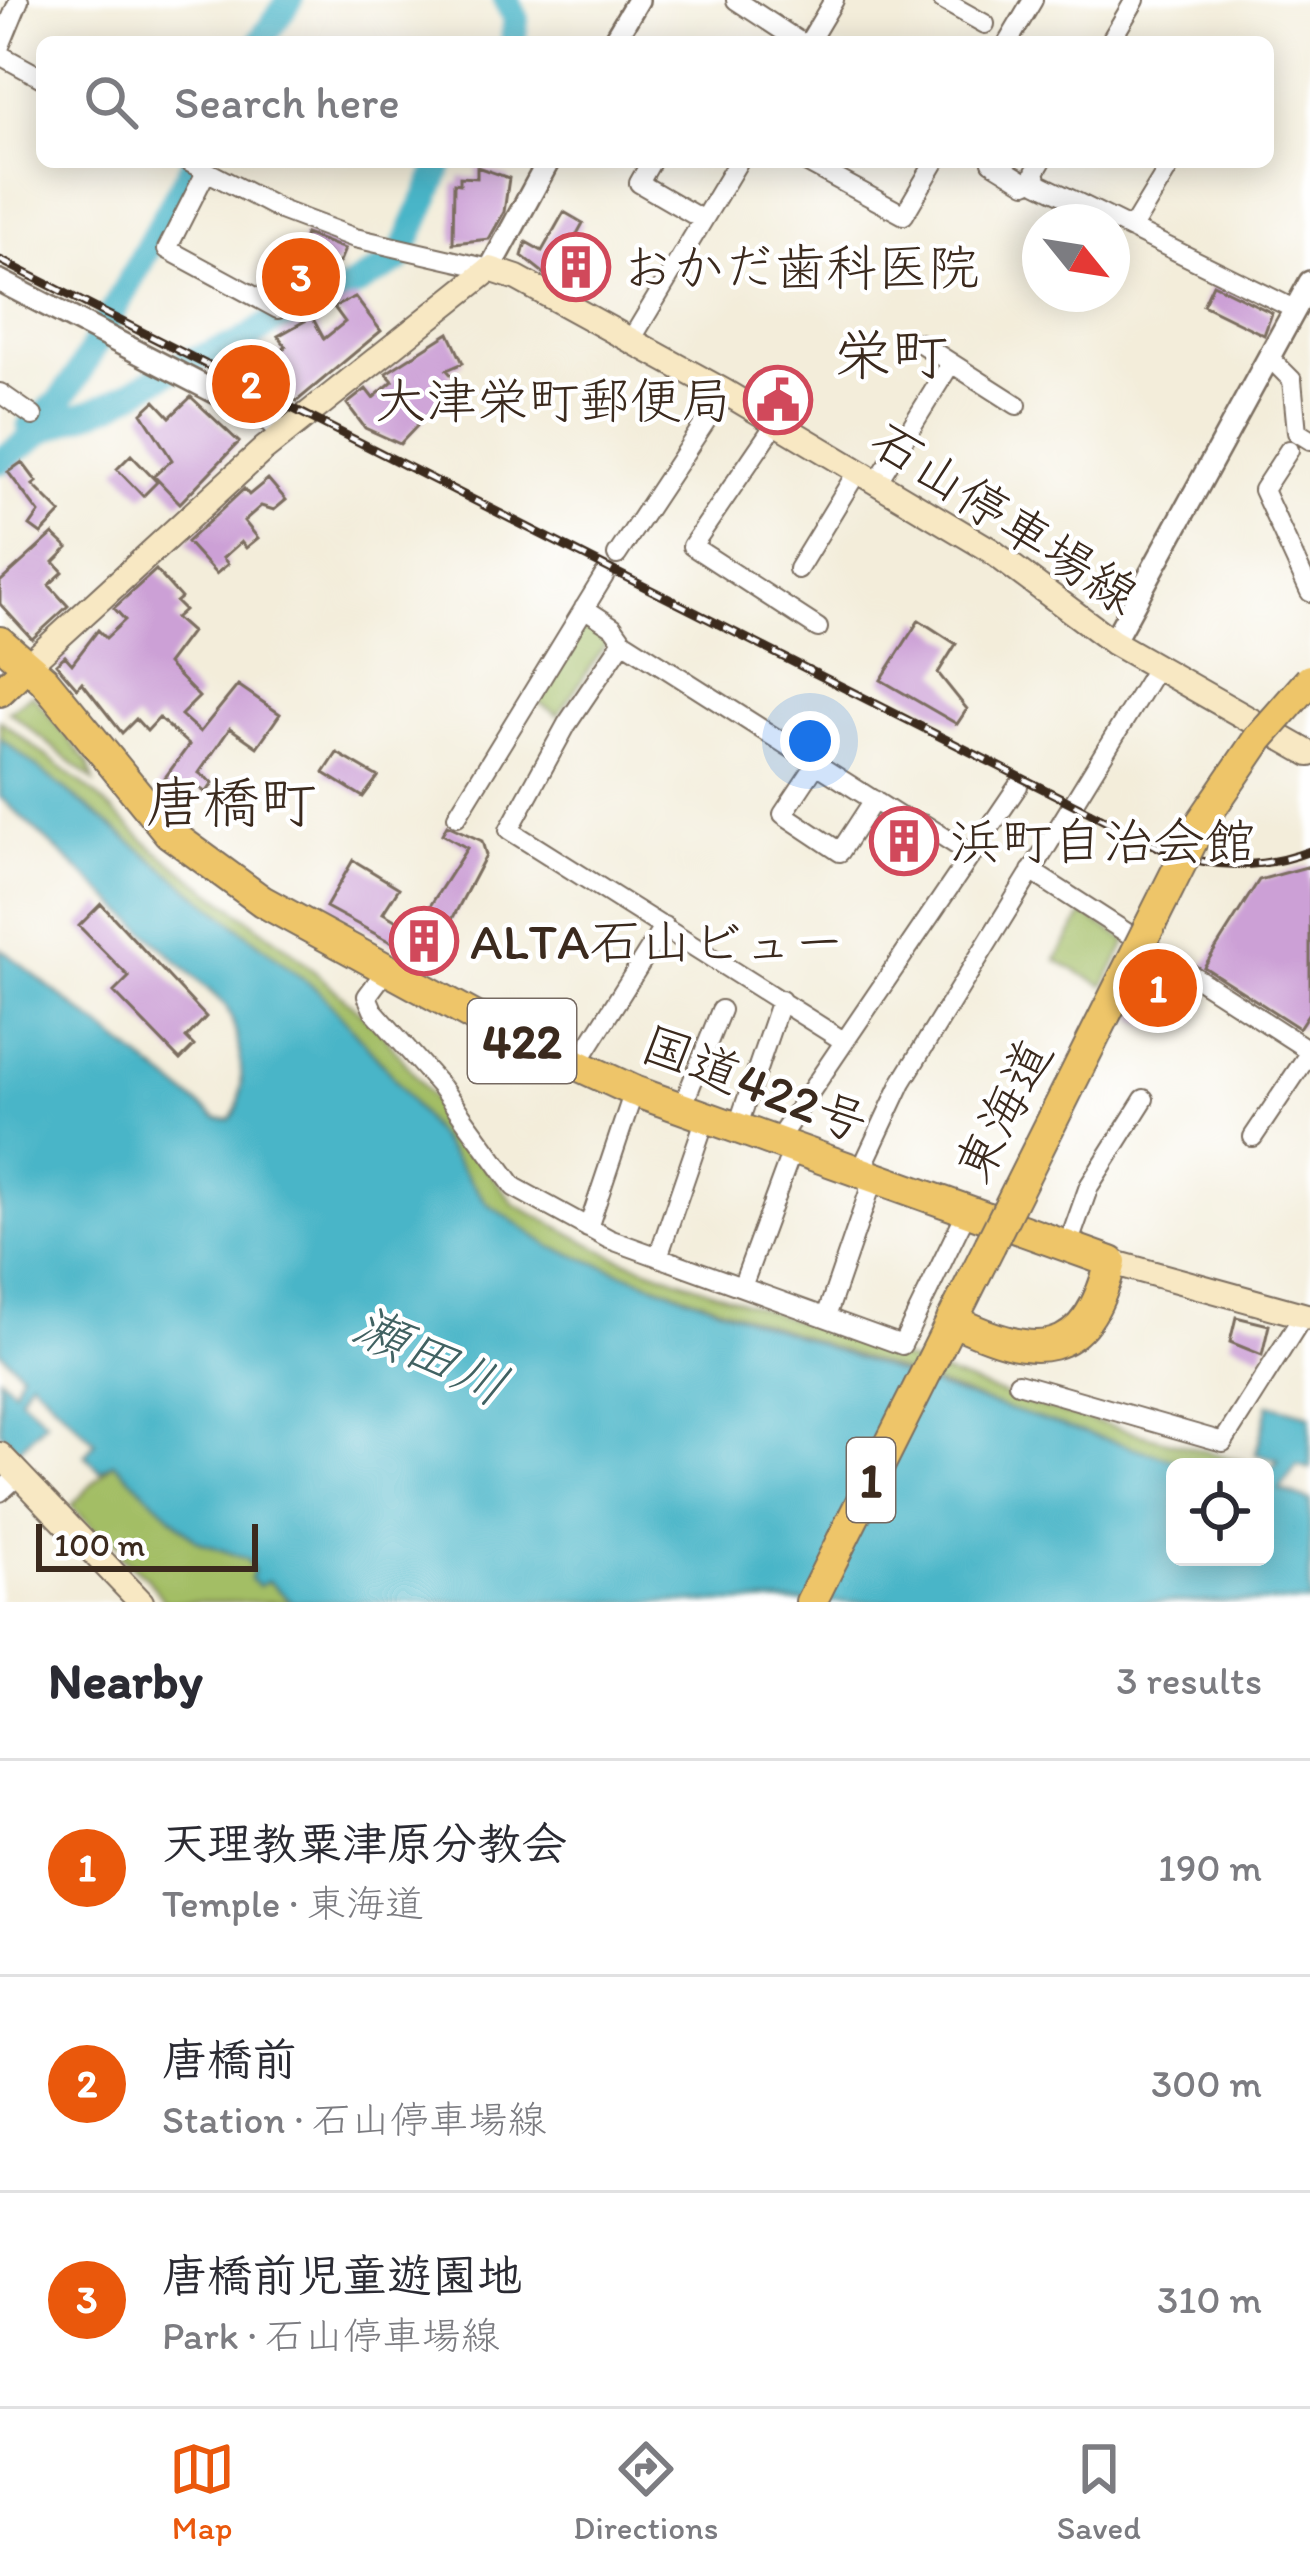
<!DOCTYPE html>
<meta charset="utf-8">
<style>
:root{--surface:#fff;--page:#f7f7f7;--text:#2b2b33;--muted:#7c7c81;--line:#e1e1e2;--accent:#ea580c}
body{margin:0;font-family:Itim,"Klee One",sans-serif;background:var(--page);color:var(--text)}
.controls{position:absolute;right:36px;bottom:36px;display:grid;overflow:hidden;border-radius:18px;box-shadow:0 6px 30px #0003}
.controls button{width:108px;height:108px;display:grid;place-items:center;padding:0;border:0;border-bottom:3px solid var(--line);background:var(--surface);color:var(--text);font:60px sans-serif}
.compass{position:absolute;left:1022px;top:204px;width:108px;height:108px;border-radius:50%;background:var(--surface);box-shadow:0 6px 30px #0003;rotate:120deg}
.scale{position:absolute;left:36px;bottom:30px;width:222px;box-sizing:border-box;padding-left:12px;border:6px solid #3b2a1e;border-top:0;font-size:33px;line-height:42px;white-space:nowrap;color:#3b2a1e;-webkit-text-stroke:9px #fff;paint-order:stroke}
.you{position:absolute;left:810px;top:741px;width:42px;height:42px;margin:-30px;border:9px solid #fff;border-radius:50%;background:#1a73e8;box-shadow:0 0 0 18px #1a73e833}
.badge{display:grid;place-items:center;width:78px;height:78px;border-radius:50%;background:var(--accent);color:#fff;font-size:39px;font-weight:700}
.pin{position:absolute;translate:-50% -50%;border:6px solid #fff;box-shadow:0 3px 12px #0006}
.list{margin:0;padding:0;list-style:none}
h2{display:flex;justify-content:space-between;align-items:center;height:156px;margin:0;padding:0 48px;font-size:51px}
h2 small{font-size:39px;font-weight:400;color:var(--muted)}
.list li{display:grid;grid-template-columns:78px 1fr auto;gap:36px;align-items:center;box-sizing:border-box;height:216px;padding:0 48px;border-top:3px solid var(--line)}
.list b{display:block;font-size:45px;white-space:nowrap}
.list p{margin:0;font-size:39px;white-space:nowrap;color:var(--muted)}
.list em{font-size:39px;font-style:normal;color:var(--muted)}
.icon{flex:none;width:66px;height:66px;fill:none;stroke:currentColor;stroke-width:2;stroke-linecap:round;stroke-linejoin:round}
.map{position:relative;flex:none;width:1310px;height:1602px;overflow:hidden}
.search{position:absolute;background:var(--surface);box-shadow:0 6px 30px #0003;left:36px;right:36px;top:36px;height:132px;display:flex;align-items:center;gap:30px;box-sizing:border-box;padding:0 42px;border-radius:18px;color:var(--muted);font-size:45px}
.sheet{height:804px;background:var(--surface)}
nav{display:flex;justify-content:space-around;align-items:center;box-sizing:border-box;height:168px;border-top:3px solid var(--line);background:var(--surface);font-size:33px;color:var(--muted)}
nav a{display:grid;justify-items:center;gap:6px}
nav .on{color:var(--accent)}
.map>svg:first-child{display:block}
</style>
<div class="map">
<svg width="1310" height="1602" viewBox="0 0 1310 1602">
<rect width="100%" height="100%" fill="#fff"/>
<filter id="ink" filterUnits="userSpaceOnUse"><feTurbulence type="fractalNoise" baseFrequency=".00833" numOctaves="2"/><feDisplacementMap in="SourceGraphic" scale="24" xChannelSelector="R" yChannelSelector="G"/><feConvolveMatrix kernelMatrix="1 2 1 2 8 2 1 2 1" color-interpolation-filters="sRGB"/></filter>
<filter id="wash" filterUnits="userSpaceOnUse"><feTurbulence type="fractalNoise" baseFrequency=".004" numOctaves="4" result="noise"/><feDisplacementMap in="SourceGraphic" scale="48" xChannelSelector="R" yChannelSelector="G"/><feGaussianBlur stdDeviation="2.7" result="paint"/><feColorMatrix in="noise" values="0 0 0 0 0 0 0 0 0 0 0 0 0 0 0 0 0 1.4 0 .05"/><feComposite in="paint" operator="in"/></filter>
<g filter="url(#wash)">
<rect width="100%" height="100%" fill="#f3edda"/>
<path fill="#a3be65" stroke="#6f7442" stroke-width="3" d="M593 621 605 628 608 641 558 715 532 698 580 625Z
M32 694 88 763 94 781 9 711Z
M0 720 91 791 155 850 289 949 380 1030 514 1204 616 1257 1033 1405 1264 1467H1197L1076 1434 551 1247 487 1203 387 1069 321 993 0 738Z
M1083 914 1127 941 1104 986 1056 960Z
M114 1462 197 1541 247 1559 258 1586 268 1581 292 1602H164L147 1577 121 1557 120 1543 105 1540 71 1506Z"/>
<path fill="#4ab5c8" stroke="#427073" stroke-width="3" d="M0 738 321 993 387 1069 487 1203 551 1247 948 1391 1197 1467H1175V1557H1265V1476L1279 1460 1256 1454 1269 1404 1310 1415V1469L1297 1465 1280 1490 1310 1501V1602H292L268 1581 258 1586 250 1579 253 1571 247 1559 197 1541 114 1462 100 1471 85 1455 95 1442 30 1379 20 1397 46 1421 18 1450 0 1431V1377L14 1390 21 1372 0 1351V948L216 1118 230 1120C251 1099 239 1030 226 1006L0 797Z"/>
<g fill="none" stroke-linecap="round" stroke-linejoin="round">
<path stroke="#4ab5c8" stroke-width="27" d="M506 0 516 18 513 42
M260 42 290 0
M30 426 58 403 78 375 195 162
M0 461 44 430 111 404 186 362 239 344 274 321 334 297 399 260 442 162"/>
</g>
<g id="blocks">
<path fill="#cca0d6" d="M477 167 509 178 504 212 489 239 453 243 454 183 460 184V177L477 178Z
M564 212 583 223 571 245 592 257 576 285 549 270 546 275 522 256 526 242 542 251Z
M305 234 345 249 340 261 336 266 299 251Z
M1213 284 1272 313 1264 335 1203 305Z
M355 297 381 331 297 401 285 395 267 370 286 346 278 336 312 317 324 339 345 322 334 307Z
M449 333 463 363 447 370 465 391 444 411 438 404 400 444 365 428 347 404 366 389 373 398 393 381 386 373Z
M191 397 239 442 180 503 154 476 172 460 142 413 155 401 170 417Z
M131 455 157 482 143 496 117 469Z
M22 462 37 482 33 485 61 513 41 534 30 526 39 513 8 472Z
M268 479 286 500 274 510 261 506 244 521 258 538 246 548 241 542 223 558 228 564 216 574 187 542 244 489 249 495Z
M53 534 68 548 54 562 63 572 49 585 68 606 32 639 0 604V582Z
M156 570 181 598 176 602 184 610 175 618 191 632 167 664 199 697 181 715 200 732 238 685 280 714 257 747 230 728 199 773 213 783 206 793 193 783 178 804 158 787 189 745 159 718 147 731 136 719 122 733 82 682 77 688 56 664 65 656 72 664 98 630 106 638 125 620 114 608Z
M919 620 956 644 938 673 967 709 957 724 881 680Z
M337 753 378 777 363 797 324 773Z
M447 825 482 841 486 855 429 963 326 907 353 860 399 888 383 913 414 931 467 848 442 834Z
M1310 866V1011L1299 1028 1204 967 1259 880Z
M101 904 206 1017 186 1038 194 1046 180 1060 114 992 129 977 79 926Z
M1150 969 1176 984 1151 1027 1134 1018 1140 1008 1132 1004Z
M1236 1317 1269 1325 1262 1355 1230 1342Z"/>
</g>
</g>
<g filter="url(#ink)">
<use href="#blocks" fill-opacity="0" stroke="#7b6e60" stroke-width="3"/>
<g fill="none" stroke-linecap="round" stroke-linejoin="round">
<g stroke="#7b6e60" stroke-width="22">
<path id="minor" d="M736 0 800 42
M942 0 985 24
M809 42 834 0
M1008 42 1033 0
M1110 42 1135 0
M0 46 19 0
M0 55 42 78
M189 162 283 211 355 238 490 269
M651 162 639 183 703 220
M806 162 904 215 935 162
M992 162 1026 183 1035 179
M1041 162 1035 172 1038 183 1296 310
M206 172 167 249 278 309
M1132 228 1172 162
M631 340 738 162
M920 343 1017 405
M1270 358 1292 380 1297 432 1310 440
M0 393 33 416
M776 423 692 546 818 628
M1289 450 1263 490 1310 592
M876 484 951 363
M617 555 725 392
M798 569 857 472
M584 608 613 627 623 641
M817 763 783 814 840 852 874 800
M457 816 604 576
M1031 871 1310 1051
M387 969 367 996 373 1010 441 1087 514 1187 609 1239 902 1345 967 1211
M842 1040 509 830 567 724 623 641 900 817 925 825 972 855
M576 1066 664 926
M681 1110 721 1010
M736 1131 781 1000
M1253 1137 1310 1052
M775 1144 1018 786
M588 1228 634 1091
M1067 1248 1089 1186 1144 1099
M658 1257 705 1120
M742 1287 792 1151
M826 1317 869 1192 867 1157 902 1082 1157 667
M1018 1383 1223 1442 1303 1316
M0 1492 19 1475"/>
</g>
<g stroke="#7b6e60" stroke-width="26">
<path id="tertiary" d="M613 42 638 0
M490 269 548 162
M0 281 269 420 283 432
M1113 642 1310 282"/>
</g>
<g stroke="#7b6e60" stroke-width="28">
<path id="secondary" d="M28 665 263 450 490 269 517 278 725 392 990 550 1113 642 1310 754
M1111 1262 1310 1317
M0 1455 141 1602"/>
</g>
<g stroke="#7b6e60" stroke-width="32">
<path id="primary" d="M0 692 28 665"/>
</g>
<g stroke="#7b6e60" stroke-width="34">
<path id="trunk" d="M0 642 44 680 169 833 262 901 484 1022 634 1091 1111 1262C1085 1363 1035 1360 952 1320
M811 1602 990 1245"/>
</g>
<use href="#minor" stroke="#fff" stroke-width="18"/>
<use href="#tertiary" stroke="#fff" stroke-width="21"/>
<use href="#secondary" stroke="#f8e8c3" stroke-width="24"/>
<use href="#primary" stroke="#eec569" stroke-width="27"/>
<use href="#trunk" stroke="#eec569" stroke-width="30"/>
<g stroke="#3b2a1e" stroke-width="9">
<path id="rail" d="M0 260 1168 852C1216 869 1263 869 1310 851"/>
</g>
<use href="#rail" stroke="#fff" stroke-width="4.5" stroke-dasharray="14" stroke-linecap="butt"/>
<g stroke="#7b6e60" stroke-width="34" stroke-linecap="butt">
<path id="trunk-bridge" d="M990 1245 1201 823 1259 738 1310 680"/>
</g>
<use href="#trunk-bridge" stroke="#eec569" stroke-width="30"/>
</g>
</g>
<defs>
<g id="building-ring" transform="scale(3.45)"><circle r="9.5" fill="#fff" stroke="#d1495b" stroke-width="1.5"/><path d="M-4-6H4V6H1V3H-1V6H-4ZM-2.5-4.3h1.7v1.8h-1.7ZM.8-4.3h1.7v1.8H.8ZM-2.5-1h1.7V.8h-1.7ZM.8-1h1.7V.8H.8Z" fill="#d1495b"/></g>
<g id="civic-ring" transform="scale(3.45)"><circle r="9.5" fill="#fff" stroke="#d1495b" stroke-width="1.5"/><path d="M-.6-6.5H3V-4.5H.6V-3L4-1V1h2V6H-6V1h2V-1L-.6-3ZM-1.2 2.5V6h2.4V2.5Z" fill="#d1495b"/></g>
</defs>
<g fill-rule="evenodd">
<use href="#building-ring" x="576" y="267"/>
<use href="#civic-ring" x="778" y="400"/>
<use href="#building-ring" x="904" y="841"/>
<use href="#building-ring" x="424" y="941"/>
</g>
<g text-anchor="middle" stroke-width="9" stroke-linejoin="round" paint-order="stroke">
<g fill="#fff" stroke="#766a62" stroke-width="3">
<rect x="468" y="999" width="108" height="84" rx="9"/>
<rect x="847" y="1438" width="48" height="84" rx="9"/>
</g>
<g font-size="48" font-weight="bold" fill="#3b2a1e">
<text x="522" y="1058">422</text>
<text x="871" y="1497">1</text>
</g>
<g font-size="51" fill="#3b2a1e" stroke="#fff" text-anchor="start">
<text x="622" y="285">おかだ歯科医院</text>
<text x="732" y="418" text-anchor="end">大津栄町郵便局</text>
<text x="950" y="859">浜町自治会館</text>
<text x="470" y="959">ALTA石山ビュー</text>
</g>
<g font-size="51" fill="#3b2a1e" stroke="#fff">
<text transform="translate(1005 517) rotate(33)" y="18">石山停車場線</text>
<text transform="translate(755 1083) rotate(21)" y="18">国道422号</text>
<text transform="translate(1003 1110) rotate(-63)" y="18">東海道</text>
</g>
<g font-size="54" font-style="italic" fill="#416262" stroke="#fff">
<text transform="translate(431 1355) rotate(25)" y="19">瀬田川</text>
</g>
<g font-size="57" fill="#3b2a1e" stroke="#fff">
<text x="891" y="374">栄町</text>
<text x="231" y="822">唐橋町</text>
</g>
</g>
</svg>
<div class="controls">
<button><svg class="icon" aria-label="locate" viewBox="0 0 24 24"><circle cx="12" cy="12" r="6"/><path d="M12 2v4M12 18v4M2 12h4M18 12h4"/></svg></button>
</div>
<svg class="compass" viewBox="-18 -18 36 36"><path d="M0-13l5 13h-10z" fill="#e53935"/><path d="M0 13l5-13h-10z" fill="#7c7c81"/></svg>
<div class="scale">100 m</div>
<div class="you"></div>
<div class="pin badge" style="left:1158px;top:988px">1</div>
<div class="pin badge" style="left:251px;top:384px">2</div>
<div class="pin badge" style="left:301px;top:277px">3</div>
<div class="search"><svg class="icon" aria-label="search" viewBox="0 0 24 24"><circle cx="10" cy="10" r="6"/><path d="M15 15l6 6"/></svg>Search here</div>
</div>
<section class="sheet">
<h2>Nearby<small>3 results</small></h2>
<ul class="list">
<li><span class="badge">1</span><div><b>天理教粟津原分教会</b><p>Temple · 東海道</p></div><em>190 m</em></li>
<li><span class="badge">2</span><div><b>唐橋前</b><p>Station · 石山停車場線</p></div><em>300 m</em></li>
<li><span class="badge">3</span><div><b>唐橋前児童遊園地</b><p>Park · 石山停車場線</p></div><em>310 m</em></li>
</ul>
</section>
<nav>
<a class="on"><svg class="icon" aria-label="map" viewBox="0 0 24 24"><path d="M3 6l6-2 6 2 6-2v14l-6 2-6-2-6 2zM9 4v14M15 6v14"/></svg>Map</a>
<a><svg class="icon" aria-label="directions" viewBox="0 0 24 24"><path d="M12 3l9 9-9 9-9-9zM9 14v-3h6M13 9l2 2-2 2"/></svg>Directions</a>
<a><svg class="icon" aria-label="saved" viewBox="0 0 24 24"><path d="M7 4h10v16l-5-4-5 4z"/></svg>Saved</a>
</nav>
